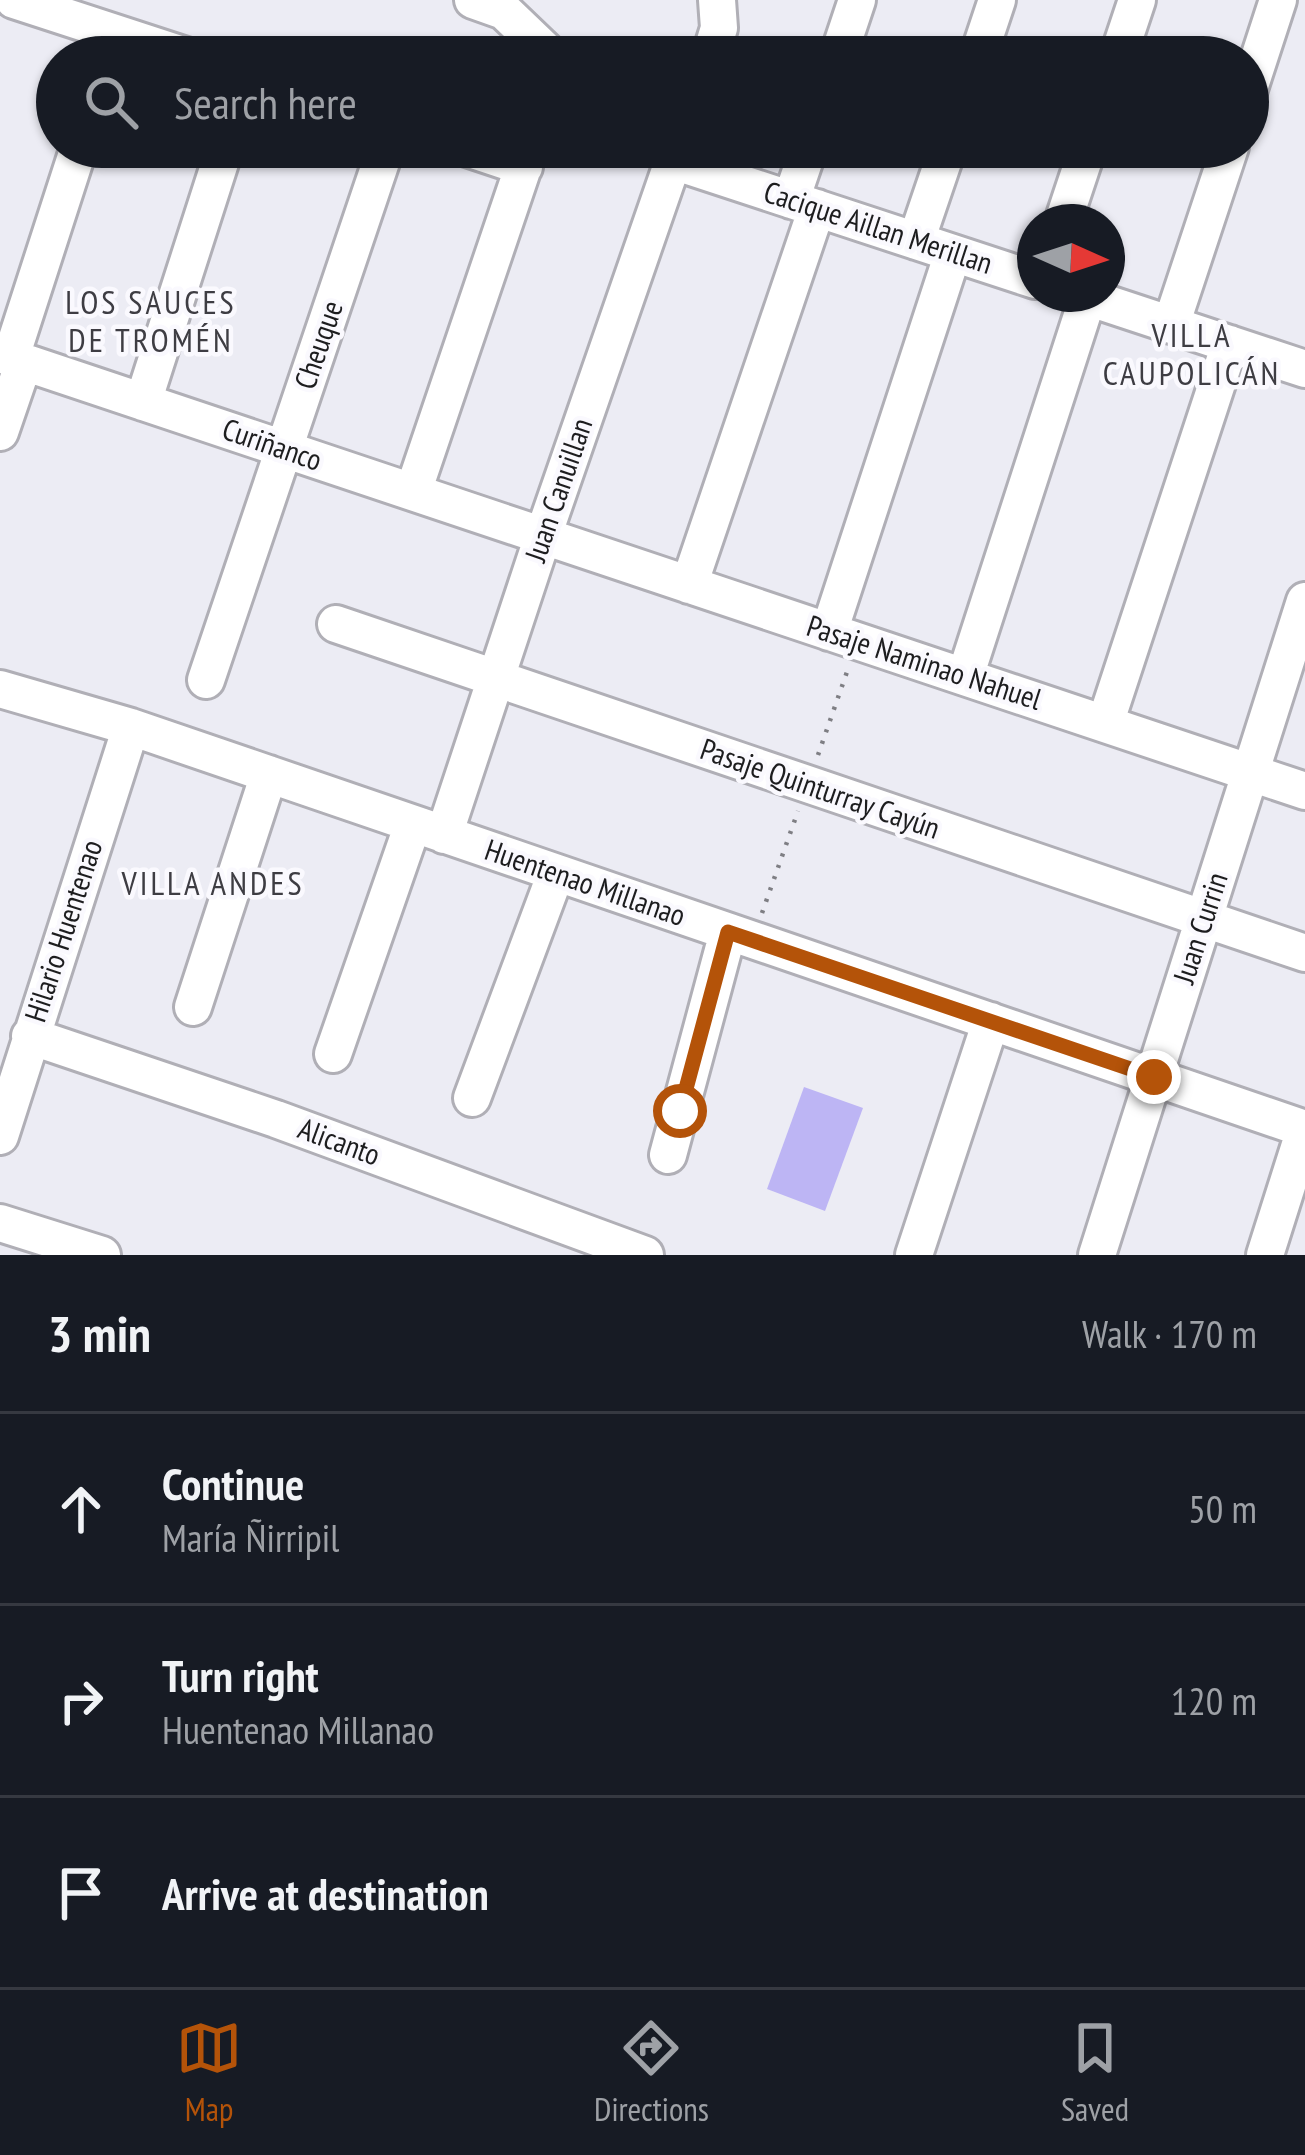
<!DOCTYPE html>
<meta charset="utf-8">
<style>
:root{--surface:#171b24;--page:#20242c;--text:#f1f3f6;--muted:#9ea1a6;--line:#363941;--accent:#b45309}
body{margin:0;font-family:"PT Sans Narrow",sans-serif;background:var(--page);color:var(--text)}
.compass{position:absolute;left:1017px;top:204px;width:108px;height:108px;border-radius:50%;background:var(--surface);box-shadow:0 3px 9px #0004;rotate:93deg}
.stop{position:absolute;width:36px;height:36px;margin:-27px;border:9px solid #b45309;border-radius:50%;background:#fff}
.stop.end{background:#b45309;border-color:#fff;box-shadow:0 3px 12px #0008}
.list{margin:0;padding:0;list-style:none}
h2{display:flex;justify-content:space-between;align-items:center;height:156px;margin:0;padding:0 48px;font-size:51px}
h2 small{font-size:39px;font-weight:400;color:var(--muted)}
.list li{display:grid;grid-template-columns:78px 1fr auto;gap:36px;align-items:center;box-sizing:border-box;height:192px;padding:0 48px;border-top:3px solid var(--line)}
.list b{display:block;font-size:45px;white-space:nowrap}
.list p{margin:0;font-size:39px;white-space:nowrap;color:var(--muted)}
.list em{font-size:39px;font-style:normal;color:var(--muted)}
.icon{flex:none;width:66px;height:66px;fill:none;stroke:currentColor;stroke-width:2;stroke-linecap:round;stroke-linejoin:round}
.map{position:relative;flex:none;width:1305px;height:1255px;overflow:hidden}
.search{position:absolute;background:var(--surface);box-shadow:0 3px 9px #0004;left:36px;right:36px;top:36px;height:132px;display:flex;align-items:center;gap:30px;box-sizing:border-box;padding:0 42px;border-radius:66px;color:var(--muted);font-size:45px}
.sheet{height:732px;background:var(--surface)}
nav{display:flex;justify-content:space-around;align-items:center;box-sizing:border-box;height:168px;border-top:3px solid var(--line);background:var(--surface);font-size:33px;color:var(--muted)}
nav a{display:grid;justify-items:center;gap:6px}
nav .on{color:var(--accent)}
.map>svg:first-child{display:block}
</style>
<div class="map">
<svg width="1305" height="1255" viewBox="0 0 1305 1255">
<rect width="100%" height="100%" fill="#ececf4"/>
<path fill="#bdb5f4" d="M804 1087 863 1108 825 1211 767 1189Z"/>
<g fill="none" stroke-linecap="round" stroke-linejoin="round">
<g stroke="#b0afb6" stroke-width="42">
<path id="minor" d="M14 0 189 57
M473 0 504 11 552 57
M710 57 719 28 717 0
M838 57 857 0
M978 57 997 0
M1118 57 1137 0
M1248 92 1278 0
M464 147 524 167
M657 147 673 161 1035 280
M791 200 809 147
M1063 222 1088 147
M916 241 948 147
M1078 294 1305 369
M1171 325 1230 147
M0 354 1305 791
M11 357 79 147
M143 402 225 147
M0 432 24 362
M413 492 530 147
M689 585 817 208
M336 624 1305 953
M829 632 953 253
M965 677 1088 297
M206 680 386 147
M0 689 131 727 1305 1129
M1105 724 1230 344
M444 835 543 536 678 147
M193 1007 269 774
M30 1036 276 1119 645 1255
M333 1054 413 824
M472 1098 556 873
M0 1136 131 727
M668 1155 728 932
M0 1223 102 1255
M914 1255 991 1021
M1097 1255 1305 601
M1265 1255 1305 1129"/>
</g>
<path stroke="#7e7e83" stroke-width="4.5" stroke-dasharray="3 9" stroke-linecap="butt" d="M818 755 848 669
M762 913 798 811"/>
<use href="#minor" stroke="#fff" stroke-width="36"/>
</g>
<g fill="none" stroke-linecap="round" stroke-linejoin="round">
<path stroke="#b45309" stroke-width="15" d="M680 1111 728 932 1154 1077"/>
</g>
<g text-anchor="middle" stroke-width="9" stroke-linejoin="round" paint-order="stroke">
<g font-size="30" fill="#1d1d1f" stroke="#faf9fe">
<text transform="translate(878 228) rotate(18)" y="10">Cacique Aillan Merillan</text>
<text transform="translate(319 345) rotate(-71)" y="10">Cheuque</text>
<text transform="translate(272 445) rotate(19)" y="10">Curiñanco</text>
<text transform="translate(559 490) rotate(-71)" y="10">Juan Canuillan</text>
<text transform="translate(924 663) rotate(18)" y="10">Pasaje Naminao Nahuel</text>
<text transform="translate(820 789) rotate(19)" y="10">Pasaje Quinturray Cayún</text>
<text transform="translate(585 883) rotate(19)" y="10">Huentenao Millanao</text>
<text transform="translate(1201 928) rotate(-72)" y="10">Juan Currin</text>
<text transform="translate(64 931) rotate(-72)" y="10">Hilario Huentenao</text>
<text transform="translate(339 1142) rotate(20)" y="10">Alicanto</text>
</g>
<g font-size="33" letter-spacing="3" fill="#3e3d43" stroke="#faf9fe">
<text x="151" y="314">LOS SAUCES<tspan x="151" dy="38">DE TROMÉN</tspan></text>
<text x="1192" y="347">VILLA<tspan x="1192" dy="38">CAUPOLICÁN</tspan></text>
<text x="213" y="895">VILLA ANDES</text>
</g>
</g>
</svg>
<svg class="compass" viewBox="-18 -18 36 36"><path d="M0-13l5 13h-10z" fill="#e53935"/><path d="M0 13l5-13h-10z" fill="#9ea1a6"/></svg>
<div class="stop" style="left:680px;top:1111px"></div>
<div class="stop end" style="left:1154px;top:1077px"></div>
<div class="search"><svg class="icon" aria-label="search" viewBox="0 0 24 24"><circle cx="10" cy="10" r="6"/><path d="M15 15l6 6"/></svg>Search here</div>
</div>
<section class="sheet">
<h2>3 min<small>Walk · 170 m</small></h2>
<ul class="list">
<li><svg class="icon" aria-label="ahead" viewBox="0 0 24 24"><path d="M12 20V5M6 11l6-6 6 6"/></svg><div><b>Continue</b><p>María Ñirripil</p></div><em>50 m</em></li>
<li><svg class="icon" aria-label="right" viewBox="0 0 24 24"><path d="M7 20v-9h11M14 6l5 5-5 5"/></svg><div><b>Turn right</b><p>Huentenao Millanao</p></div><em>120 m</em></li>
<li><svg class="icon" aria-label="arrive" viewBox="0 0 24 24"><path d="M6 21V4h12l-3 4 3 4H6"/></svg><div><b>Arrive at destination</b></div></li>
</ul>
</section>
<nav>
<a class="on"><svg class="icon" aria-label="map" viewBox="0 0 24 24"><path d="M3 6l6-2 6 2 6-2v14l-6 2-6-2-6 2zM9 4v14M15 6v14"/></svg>Map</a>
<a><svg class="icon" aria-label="directions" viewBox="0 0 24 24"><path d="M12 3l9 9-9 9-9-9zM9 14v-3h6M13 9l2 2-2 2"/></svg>Directions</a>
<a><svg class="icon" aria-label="saved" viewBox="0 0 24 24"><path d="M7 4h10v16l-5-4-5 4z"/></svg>Saved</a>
</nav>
